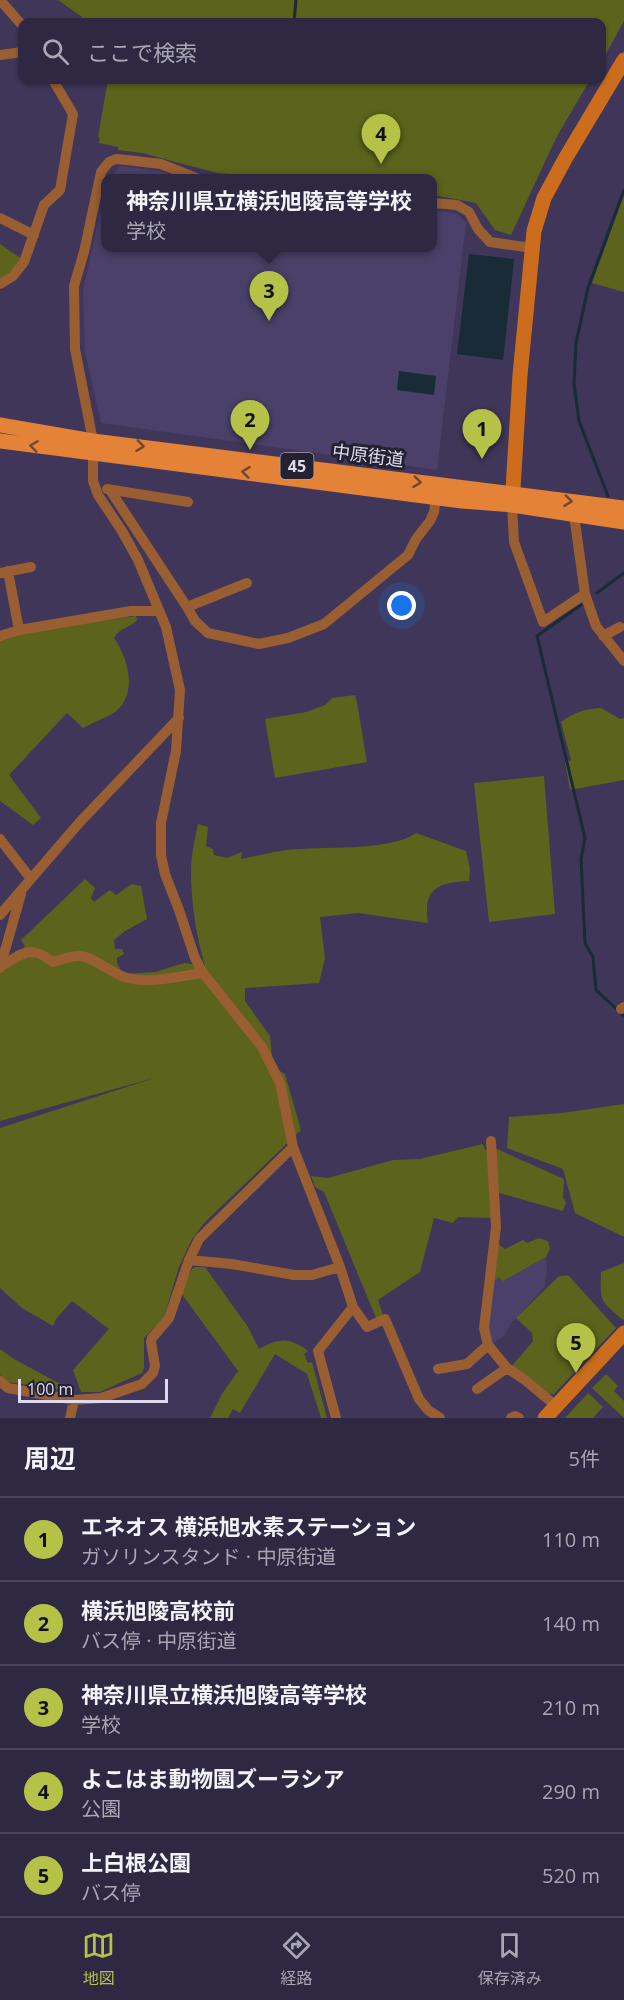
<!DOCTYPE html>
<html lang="ja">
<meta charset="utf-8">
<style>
:root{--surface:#2f2843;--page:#37304a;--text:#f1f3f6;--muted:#a7a6b2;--line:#4a445c;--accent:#b6c148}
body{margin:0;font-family:"Open Sans","Noto Sans JP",sans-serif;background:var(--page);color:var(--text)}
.scale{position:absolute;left:18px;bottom:15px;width:150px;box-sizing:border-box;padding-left:6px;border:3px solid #dedaef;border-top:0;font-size:16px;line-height:21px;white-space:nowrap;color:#dedaef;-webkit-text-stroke:4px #242131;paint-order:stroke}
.you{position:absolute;left:402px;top:606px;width:21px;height:21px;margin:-15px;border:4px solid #fff;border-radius:50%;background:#1a73e8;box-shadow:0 0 0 9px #1a73e833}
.badge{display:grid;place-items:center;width:39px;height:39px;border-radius:50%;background:var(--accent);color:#111;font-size:20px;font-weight:700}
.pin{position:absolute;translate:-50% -50px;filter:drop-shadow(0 2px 3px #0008)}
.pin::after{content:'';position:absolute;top:32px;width:21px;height:18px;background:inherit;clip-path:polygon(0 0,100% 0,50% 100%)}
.popup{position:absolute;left:101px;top:174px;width:336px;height:78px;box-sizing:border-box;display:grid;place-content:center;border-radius:12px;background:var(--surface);filter:drop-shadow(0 2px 4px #0005);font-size:20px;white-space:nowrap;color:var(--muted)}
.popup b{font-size:22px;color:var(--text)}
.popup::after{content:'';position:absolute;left:50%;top:100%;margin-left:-12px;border:12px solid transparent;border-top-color:var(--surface)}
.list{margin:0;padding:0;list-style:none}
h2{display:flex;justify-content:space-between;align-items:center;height:78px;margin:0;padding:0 24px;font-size:26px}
h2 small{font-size:20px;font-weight:400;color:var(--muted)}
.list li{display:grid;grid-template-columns:39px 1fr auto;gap:18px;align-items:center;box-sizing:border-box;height:84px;padding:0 24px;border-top:2px solid var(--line)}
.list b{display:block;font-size:22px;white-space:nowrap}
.list p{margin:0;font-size:20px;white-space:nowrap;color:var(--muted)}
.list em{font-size:20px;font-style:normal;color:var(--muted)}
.icon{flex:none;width:33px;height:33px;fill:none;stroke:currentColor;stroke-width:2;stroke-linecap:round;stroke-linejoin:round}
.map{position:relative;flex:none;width:624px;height:1418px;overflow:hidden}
.search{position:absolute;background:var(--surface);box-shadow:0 2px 4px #0004;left:18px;right:18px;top:18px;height:66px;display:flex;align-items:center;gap:15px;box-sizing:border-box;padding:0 21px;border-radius:12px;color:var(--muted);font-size:22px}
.sheet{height:498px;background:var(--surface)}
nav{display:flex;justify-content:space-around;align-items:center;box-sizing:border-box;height:84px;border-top:2px solid var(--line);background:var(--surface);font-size:16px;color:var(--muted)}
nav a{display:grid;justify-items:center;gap:3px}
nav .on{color:var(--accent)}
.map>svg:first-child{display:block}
</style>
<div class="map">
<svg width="624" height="1418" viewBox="0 0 624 1418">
<rect width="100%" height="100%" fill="#3f3659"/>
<path fill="#4a4069" d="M120 166 160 171 180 178H109Z
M105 192 106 248H433V210L458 214 466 223 437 470 101 423 85 352 83 290Z
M546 1257 547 1272 545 1286 510 1325 505 1334 493 1344 488 1325 492 1285 498 1276 521 1270Z"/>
<path fill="#5c631c" d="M58 0H624V21L602 61V22H82V17Z
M108 80H590L556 138 511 235 495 230 476 203 433 195V178H277L217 173 142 153 118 150V147L99 143 100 138 98 137Z
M624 195V292L592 283Z
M0 244 22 259 9 276 0 280Z
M136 616 137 620C130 628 119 628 114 638 129 659 139 697 112 714 103 719 92 723 83 728L67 713 9 775 41 818 33 825 0 801V637L19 632Z
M355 695 357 702 367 762 275 778 265 719 306 712 325 705 332 698Z
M601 708 620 719 624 718V780L570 790 565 762 571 760 561 722C574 712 585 709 601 708Z
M544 776 555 914 489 922 474 783Z
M198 824 208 827 206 846 213 849 214 855 227 858 242 852 241 859C256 856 272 852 287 850 320 846 390 852 416 833L466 851 470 869 469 881C437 883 423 888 428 923L358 913 320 917 325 958 319 983 245 988V1001L270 1036 272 1057 278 1070 285 1074 301 1130 205 1222 192 1239 179 1267 164 1317 144 1338V1368L142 1373 100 1392H81L73 1370 109 1329 72 1301 56 1319 53 1326 22 1308 0 1288V1128L154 1078 0 1121V973L25 946 21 940 85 879 95 888 91 898 94 902 110 890 116 895 132 884 141 886 147 919 125 931 114 940 115 949H122L124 954 117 958V963L123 974 155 972 184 963 205 966C196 935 191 903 191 870 191 855 195 839 198 824Z
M624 1104V1236H622L575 1213 563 1169 507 1148 509 1117 562 1113Z
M483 1144 485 1150 497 1149 564 1179 563 1198 566 1202 563 1211 492 1191 491 1218 458 1217 453 1223 434 1218 420 1272 378 1300 383 1315 376 1318 324 1192 315 1187 311 1176 328 1178 393 1160 420 1159Z
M539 1238 548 1241 550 1249 546 1257 503 1281 498 1277 492 1285 498 1244 505 1249 523 1240 527 1243Z
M624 1263V1319L623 1320C600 1300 600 1303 601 1272Z
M195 1267H205L248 1327 259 1349C280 1338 289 1337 308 1351L304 1354 308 1363 312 1362 327 1418H321L307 1374 275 1354 240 1413 233 1409 228 1418H210L222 1394 238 1371 181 1293 192 1269Z
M568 1275 616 1328 554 1394H547L512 1366 533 1341 532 1333 516 1318 558 1277Z
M0 1349 14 1359 66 1387 67 1389 66 1391 8 1382 0 1375Z
M606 1374 618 1386 614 1391 624 1401V1418L592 1388Z
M588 1393 603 1407 593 1418H565Z"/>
<path fill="#192b36" d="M469 254 514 259 503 360 457 354Z
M399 371 436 376 434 395 397 390Z"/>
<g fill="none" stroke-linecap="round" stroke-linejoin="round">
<path stroke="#192b36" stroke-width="3" d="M294 22 296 0
M608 496 579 421 574 384 576 343 588 288 624 190
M597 593 624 573
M581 605 537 636 585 838 581 859 585 943 593 957 596 990 624 1016"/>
<path stroke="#9a5e33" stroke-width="10" d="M0 0 22 25
M0 55 22 52
M196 178 161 164 127 160 116 159 109 162 101 172 84 252 74 286 75 349 93 441V481L98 495 122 531 138 560 166 627 180 690 176 751 161 823V855L165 874 179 910 195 958 203 973 262 1047 280 1083 293 1147 340 1267 353 1307 318 1351 336 1418
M433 203 457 205 469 212 478 229 490 242 532 248
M0 218 34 235
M0 284 13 276 24 262 44 205 60 190 73 114 53 80
M107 489 188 502
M110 490 187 607 247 583
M512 505 514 542 543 622 585 594 574 515
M8 571 19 630
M0 573 31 567
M585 594 596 626 624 661
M187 607 195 621 208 633 259 644 288 638 324 624 408 555 416 539 430 521 434 512 436 497
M0 636 19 630 131 611H159
M603 636 620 627
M0 839 31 879
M0 915 79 823 179 718
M1 966C24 953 30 944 53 962 61 960 71 955 80 956 94 957 112 974 127 978 151 984 180 976 203 973
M0 968 21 894
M621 1009 624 1007
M491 1141 496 1227 484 1328 488 1345 507 1368 525 1380 556 1406
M189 1260 232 1264 294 1275H312L340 1267
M353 1307 367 1327 385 1319 419 1399 428 1410 440 1418
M438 1369 467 1364 488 1345
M0 1381 8 1388 74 1400 101 1398 142 1384 153 1373 155 1366 151 1342 152 1338 169 1318 189 1260 199 1239 293 1147
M477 1389 507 1368
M70 1418 74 1400
M511 1418 515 1416 519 1418"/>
<path stroke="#cc6d1d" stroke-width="15" d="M512 505 520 375 534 231 544 198 565 159 624 60
M545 1418 624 1333"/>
<path stroke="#e48238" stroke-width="15" d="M0 425 93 441 624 508
M0 441 462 501 512 505 624 522"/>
</g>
<defs><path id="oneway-chevron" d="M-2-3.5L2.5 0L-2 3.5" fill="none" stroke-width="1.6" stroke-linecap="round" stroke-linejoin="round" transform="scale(1.5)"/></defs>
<g stroke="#714834">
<use href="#oneway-chevron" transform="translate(34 446) rotate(-172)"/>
<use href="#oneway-chevron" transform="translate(140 446) rotate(7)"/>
<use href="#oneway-chevron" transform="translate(246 472) rotate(-173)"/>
<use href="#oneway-chevron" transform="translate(417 482) rotate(7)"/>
<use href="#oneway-chevron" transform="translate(568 501) rotate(7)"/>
</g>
<g text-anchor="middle" stroke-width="6" stroke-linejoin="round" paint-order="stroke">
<rect fill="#242131" stroke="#a6a2b6" stroke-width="1.5" x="280.5" y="453" width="33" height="26" rx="4.5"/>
<g font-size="16" font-weight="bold" fill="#dedaef">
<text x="297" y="472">45</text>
</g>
<g font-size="18" fill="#dedaef" stroke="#242131">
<text transform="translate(368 456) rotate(7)" y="6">中原街道</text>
</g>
</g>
</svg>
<div class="scale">100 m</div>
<div class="you"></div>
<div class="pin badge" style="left:482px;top:459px">1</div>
<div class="pin badge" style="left:250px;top:450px">2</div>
<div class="pin badge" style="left:269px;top:321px">3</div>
<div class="popup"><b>神奈川県立横浜旭陵高等学校</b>学校</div>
<div class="pin badge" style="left:381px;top:164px">4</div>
<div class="pin badge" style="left:576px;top:1373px">5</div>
<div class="search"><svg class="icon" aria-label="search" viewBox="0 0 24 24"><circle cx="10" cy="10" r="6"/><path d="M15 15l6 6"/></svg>ここで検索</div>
</div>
<section class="sheet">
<h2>周辺<small>5件</small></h2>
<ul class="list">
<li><span class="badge">1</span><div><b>エネオス 横浜旭水素ステーション</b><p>ガソリンスタンド · 中原街道</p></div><em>110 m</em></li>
<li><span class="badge">2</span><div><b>横浜旭陵高校前</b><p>バス停 · 中原街道</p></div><em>140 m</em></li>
<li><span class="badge">3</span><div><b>神奈川県立横浜旭陵高等学校</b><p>学校</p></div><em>210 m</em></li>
<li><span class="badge">4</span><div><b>よこはま動物園ズーラシア</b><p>公園</p></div><em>290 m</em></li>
<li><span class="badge">5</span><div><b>上白根公園</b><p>バス停</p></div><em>520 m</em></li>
</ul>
</section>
<nav>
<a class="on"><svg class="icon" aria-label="map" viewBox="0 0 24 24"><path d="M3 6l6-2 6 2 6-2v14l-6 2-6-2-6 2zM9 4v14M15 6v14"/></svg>地図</a>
<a><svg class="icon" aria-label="directions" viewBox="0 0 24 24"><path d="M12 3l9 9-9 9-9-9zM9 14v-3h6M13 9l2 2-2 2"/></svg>経路</a>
<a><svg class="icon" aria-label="saved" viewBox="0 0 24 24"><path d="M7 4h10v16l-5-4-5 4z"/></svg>保存済み</a>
</nav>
